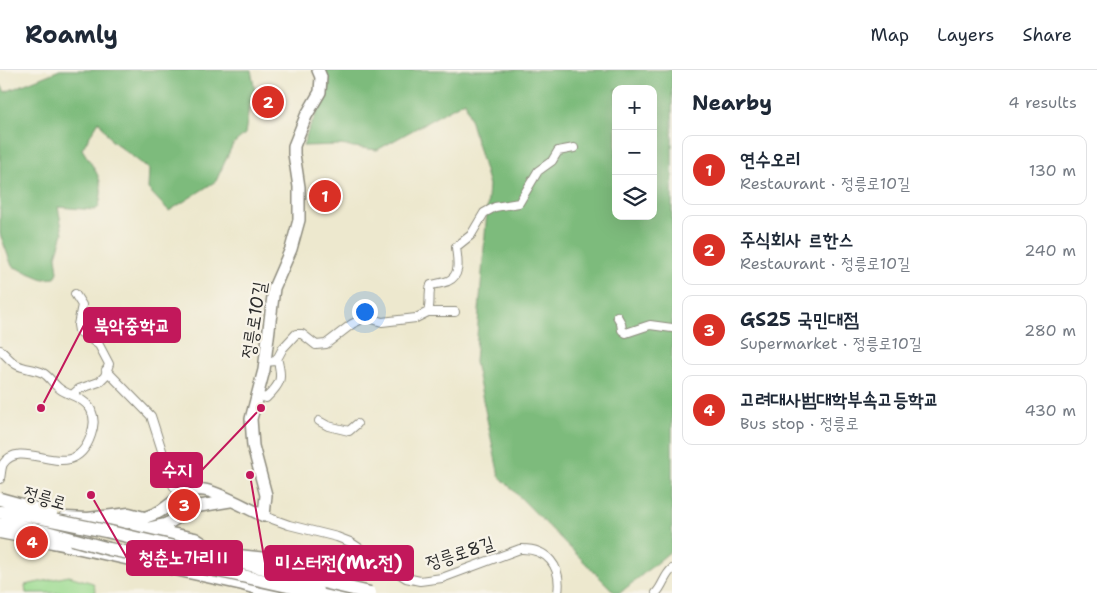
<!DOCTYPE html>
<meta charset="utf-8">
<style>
:root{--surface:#fff;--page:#f6f6f7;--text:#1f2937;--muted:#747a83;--line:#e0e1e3;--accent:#d93025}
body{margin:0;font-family:"Shantell Sans","Poor Story",sans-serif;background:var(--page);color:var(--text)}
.controls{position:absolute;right:15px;top:15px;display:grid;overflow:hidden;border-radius:10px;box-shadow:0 5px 20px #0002}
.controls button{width:45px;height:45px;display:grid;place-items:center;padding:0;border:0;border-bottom:1px solid var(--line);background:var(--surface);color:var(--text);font:25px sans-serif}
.you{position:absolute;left:364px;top:241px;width:18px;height:18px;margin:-12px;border:4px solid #fff;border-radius:50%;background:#1a73e8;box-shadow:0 0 0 8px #1a73e833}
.badge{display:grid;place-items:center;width:32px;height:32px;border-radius:50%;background:var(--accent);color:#fff;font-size:16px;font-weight:700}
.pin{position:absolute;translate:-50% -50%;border:2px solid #fff;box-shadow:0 1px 5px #0006}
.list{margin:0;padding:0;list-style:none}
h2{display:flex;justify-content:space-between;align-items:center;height:65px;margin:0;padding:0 20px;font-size:21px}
h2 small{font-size:16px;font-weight:400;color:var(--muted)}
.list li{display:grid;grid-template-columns:32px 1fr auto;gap:15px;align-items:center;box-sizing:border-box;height:70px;margin:0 10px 10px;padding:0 10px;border:1px solid var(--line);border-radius:10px}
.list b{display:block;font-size:19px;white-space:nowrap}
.list p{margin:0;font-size:16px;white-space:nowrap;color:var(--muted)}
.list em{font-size:16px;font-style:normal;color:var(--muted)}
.icon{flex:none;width:28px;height:28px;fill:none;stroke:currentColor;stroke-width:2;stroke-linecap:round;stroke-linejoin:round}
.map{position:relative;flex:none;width:672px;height:523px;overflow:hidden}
header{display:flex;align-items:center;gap:30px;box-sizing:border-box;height:70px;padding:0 25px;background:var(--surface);border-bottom:1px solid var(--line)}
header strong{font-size:24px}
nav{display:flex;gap:28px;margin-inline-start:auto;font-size:18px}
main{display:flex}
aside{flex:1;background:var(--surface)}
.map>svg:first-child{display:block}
</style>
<header>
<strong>Roamly</strong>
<nav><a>Map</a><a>Layers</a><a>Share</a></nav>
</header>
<main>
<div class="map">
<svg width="672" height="523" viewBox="0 0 672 523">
<rect width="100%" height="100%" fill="#f7f3e8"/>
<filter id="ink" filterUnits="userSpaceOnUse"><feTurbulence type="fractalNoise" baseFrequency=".02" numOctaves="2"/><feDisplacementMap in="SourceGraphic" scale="10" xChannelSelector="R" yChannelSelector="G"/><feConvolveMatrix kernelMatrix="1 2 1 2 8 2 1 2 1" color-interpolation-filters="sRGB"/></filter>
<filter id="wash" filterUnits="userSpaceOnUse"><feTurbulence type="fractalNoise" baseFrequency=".0096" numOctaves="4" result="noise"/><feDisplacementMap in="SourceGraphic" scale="20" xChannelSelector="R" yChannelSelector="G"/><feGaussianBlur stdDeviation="1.12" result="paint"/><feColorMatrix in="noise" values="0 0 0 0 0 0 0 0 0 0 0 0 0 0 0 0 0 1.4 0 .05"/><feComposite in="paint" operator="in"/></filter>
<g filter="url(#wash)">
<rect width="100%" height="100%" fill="#ede8ce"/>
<path fill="#9cdb91" stroke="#64835e" d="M69 506 93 513 96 523H26L25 515Z"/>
<path fill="#7dbb7b" stroke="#547353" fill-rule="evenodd" d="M60 0H251L255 21 249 37 245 64 233 74 216 111 169 141 148 119 149 99 111 70 99 51 82 79C95 101 107 111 98 138L94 140 58 137 63 163 56 186 58 202 55 208 43 209 12 196 0 164V13L5 22Z
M324 0H672V480L620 523H615L499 406 475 292 489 115 465 31 377 80 339 75 303 76 307 63 329 18ZM616 19H653V146H616Z"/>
</g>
<g filter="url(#ink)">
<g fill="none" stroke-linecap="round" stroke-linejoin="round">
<g stroke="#8c8a7c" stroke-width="10">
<path id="minor" d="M428 242H455
M617 246 621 253 622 260 626 263 650 255 672 258
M0 280C5 284 11 292 17 295 25 299 35 299 43 303 49 306 53 314 60 319 70 326 85 328 91 340 95 349 94 356 91 365 73 419 23 364 3 394 1 398 1 405 0 409
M265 292 276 291 283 278 296 264H302L316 275 326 274 352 254 366 247 382 252 416 248 428 242C431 233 428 224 431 215 436 214 443 213 448 211 462 205 457 188 456 177L471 165 484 143 495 137 519 133 538 101 552 91 558 81 574 78
M106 300 151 346 173 415 180 426
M72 325 79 319 99 312 105 306 109 294 99 275 79 261 78 255 82 235 75 224
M256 325 266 328C281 314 283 309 277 288
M319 351 328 356 349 361 357 354
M264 446 289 455 337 467 350 472 406 508 420 511 442 508 520 479C547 478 562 496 558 523
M656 523C663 516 664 506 672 499"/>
</g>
<g stroke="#8c8a7c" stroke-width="14">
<path id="secondary" d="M135 461 167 454 190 440 200 436 230 431
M78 478 77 474 86 459C110 458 134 453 157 443 173 435 183 418 204 420 217 421 250 440 264 446L266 425 253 376 251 349 264 300 274 218 291 179 299 150V117L294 84V76L306 46 320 22 321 7 318 0"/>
</g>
<g stroke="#8c8a7c" stroke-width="15">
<path id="primary" d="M65 448 88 449 129 444 144 448
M167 454 164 459 165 462 171 464 195 469 224 488
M137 461 169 469
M53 472 243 514 274 523
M307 515 342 523"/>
</g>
<g stroke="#8c8a7c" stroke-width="15">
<path id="trunk" d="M276 490C303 495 322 502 347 515"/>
</g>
<use href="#minor" stroke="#fff" stroke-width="8"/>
<use href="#secondary" stroke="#fff" stroke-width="11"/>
<use href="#primary" stroke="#fff" stroke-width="12"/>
<use href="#trunk" stroke="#fff" stroke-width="12"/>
<g stroke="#8c8a7c" stroke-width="15" stroke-linecap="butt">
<path id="trunk-bridge" d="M0 429 51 443
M0 442 23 444 106 461 370 523
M4 452 43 461 109 479 229 503 319 523
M0 462 64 474
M238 486 276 490"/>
</g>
<use href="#trunk-bridge" stroke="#fff" stroke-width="12"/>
</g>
</g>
<g text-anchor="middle" stroke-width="4.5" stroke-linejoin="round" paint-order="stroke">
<g font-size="18" fill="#2b2b2b" stroke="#f7f3e8">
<text transform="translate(254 250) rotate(-81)" y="6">정릉로10길</text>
<text transform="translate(45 428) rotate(16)" y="6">정릉로</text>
<text transform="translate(460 483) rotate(-18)" y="6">정릉로8길</text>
</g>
</g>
<path fill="none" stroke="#c2185b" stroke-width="2" d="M41 338L84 255M261 338L202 400M91 425L127 488M250 405L265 493"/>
<g fill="#c2185b" stroke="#f7f3e8" stroke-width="2">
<circle cx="41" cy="338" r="5"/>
<circle cx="261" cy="338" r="5"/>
<circle cx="91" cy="425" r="5"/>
<circle cx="250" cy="405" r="5"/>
</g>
<g fill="#c2185b" stroke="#c2185b" stroke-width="2">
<rect x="84" y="238" width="96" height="34" rx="5"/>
<rect x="151" y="383" width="51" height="34" rx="5"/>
<rect x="127" y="471" width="115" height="34" rx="5"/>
<rect x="265" y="476" width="148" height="34" rx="5"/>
</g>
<g font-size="19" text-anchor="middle" font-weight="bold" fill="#fff">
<text x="132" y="262">북악중학교</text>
<text x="177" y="406">수지</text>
<text x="184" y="494">청춘노가리Ⅱ</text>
<text x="339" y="499">미스터전(Mr.전)</text>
</g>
</svg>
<div class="controls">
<button>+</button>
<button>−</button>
<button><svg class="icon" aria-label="layers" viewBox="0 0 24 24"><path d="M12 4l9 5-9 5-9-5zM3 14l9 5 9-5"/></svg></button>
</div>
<div class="you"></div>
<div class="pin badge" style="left:325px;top:126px">1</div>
<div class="pin badge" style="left:268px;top:32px">2</div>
<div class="pin badge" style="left:184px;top:435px">3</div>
<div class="pin badge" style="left:32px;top:472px">4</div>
</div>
<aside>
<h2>Nearby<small>4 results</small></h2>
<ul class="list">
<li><span class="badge">1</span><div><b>연수오리</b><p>Restaurant · 정릉로10길</p></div><em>130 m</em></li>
<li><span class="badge">2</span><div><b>주식회사 르한스</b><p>Restaurant · 정릉로10길</p></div><em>240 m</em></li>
<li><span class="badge">3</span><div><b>GS25 국민대점</b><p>Supermarket · 정릉로10길</p></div><em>280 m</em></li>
<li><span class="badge">4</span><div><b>고려대사범대학부속고등학교</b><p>Bus stop · 정릉로</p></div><em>430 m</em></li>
</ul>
</aside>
</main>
